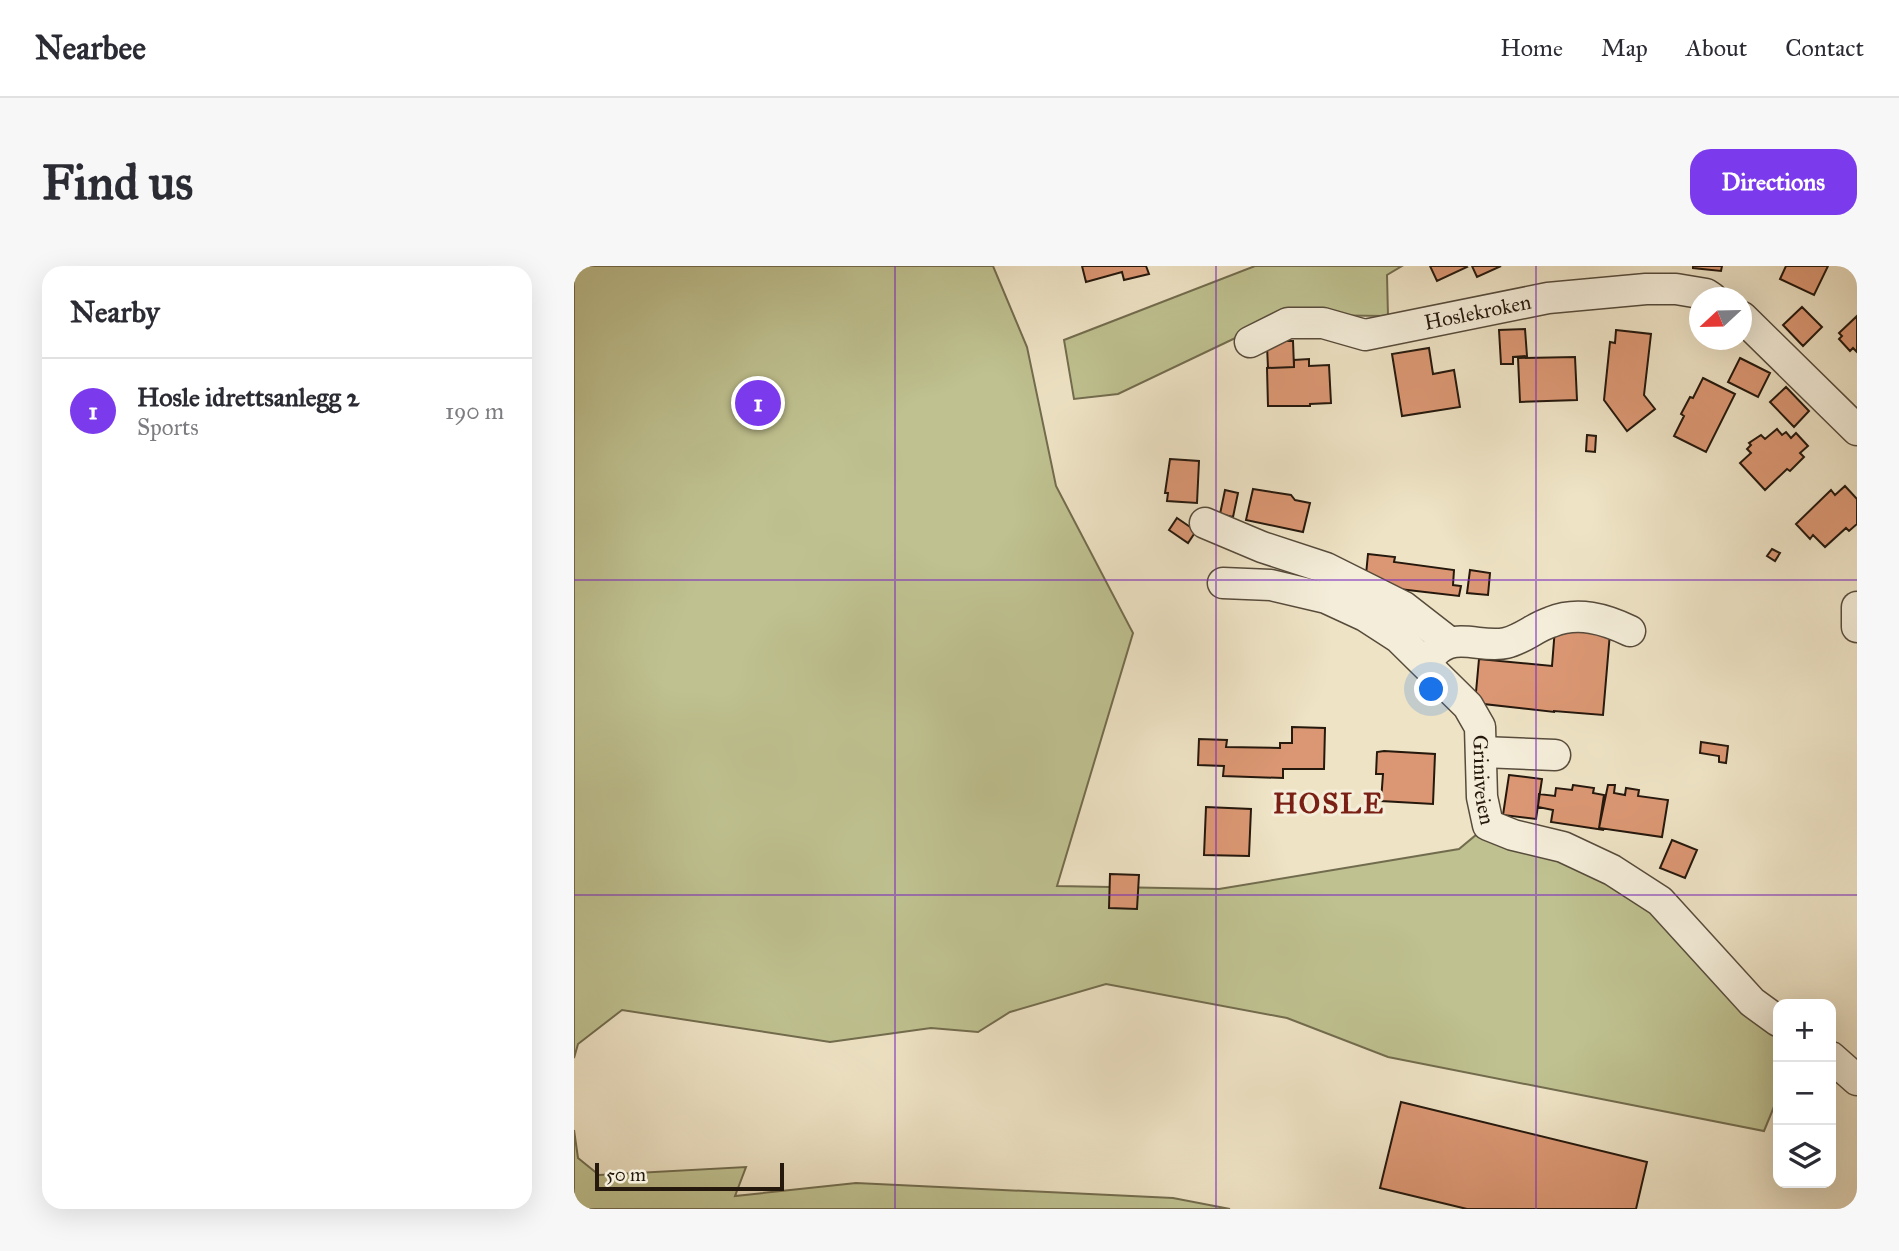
<!DOCTYPE html>
<meta charset="utf-8">
<style>
:root{--surface:#fff;--page:#f7f7f7;--text:#2b2b33;--muted:#7c7c81;--line:#e1e1e2;--accent:#7c3aed}
body{margin:0;font-family:"IM FELL Great Primer",serif;background:var(--page);color:var(--text)}
.controls{position:absolute;right:21px;bottom:21px;display:grid;overflow:hidden;border-radius:14px;box-shadow:0 7px 28px #0002}
.controls button{width:63px;height:63px;display:grid;place-items:center;padding:0;border:0;border-bottom:2px solid var(--line);background:var(--surface);color:var(--text);font:35px sans-serif}
.compass{position:absolute;left:1115px;top:21px;width:63px;height:63px;border-radius:50%;background:var(--surface);box-shadow:0 7px 28px #0002;rotate:248deg}
.scale{position:absolute;left:21px;bottom:18px;width:189px;box-sizing:border-box;padding-left:7px;border:4px solid #25180d;border-top:0;font-size:19px;line-height:24px;white-space:nowrap;color:#25180d;-webkit-text-stroke:5px #f4edd9;paint-order:stroke}
.you{position:absolute;left:858px;top:424px;width:24px;height:24px;margin:-18px;border:5px solid #fff;border-radius:50%;background:#1a73e8;box-shadow:0 0 0 10px #1a73e833}
.badge{display:grid;place-items:center;width:46px;height:46px;border-radius:50%;background:var(--accent);color:#fff;font-size:23px;font-weight:700}
.pin{position:absolute;translate:-50% -50%;border:4px solid #fff;box-shadow:0 2px 7px #0006}
.list{margin:0;padding:0;list-style:none}
h2{display:flex;justify-content:space-between;align-items:center;height:91px;margin:0;padding:0 28px;font-size:30px}
h2 small{font-size:23px;font-weight:400;color:var(--muted)}
.list li{display:grid;grid-template-columns:46px 1fr auto;gap:21px;align-items:center;box-sizing:border-box;height:105px;padding:0 28px;border-top:2px solid var(--line)}
.list b{display:block;font-size:26px;white-space:nowrap}
.list p{margin:0;font-size:23px;white-space:nowrap;color:var(--muted)}
.list em{font-size:23px;font-style:normal;color:var(--muted)}
.icon{flex:none;width:38px;height:38px;fill:none;stroke:currentColor;stroke-width:2;stroke-linecap:round;stroke-linejoin:round}
.map{position:relative;flex:none;width:1283px;height:943px;overflow:hidden;border-radius:21px}
header{display:flex;align-items:center;gap:42px;box-sizing:border-box;height:98px;padding:0 35px;background:var(--surface);border-bottom:2px solid var(--line)}
header strong{font-size:33px}
nav{display:flex;gap:38px;margin-inline-start:auto;font-size:24px}
.intro{display:flex;align-items:center;justify-content:space-between;box-sizing:border-box;height:168px;padding:0 42px}
h1{margin:0;font-size:49px}
.button{padding:18px 32px;border-radius:21px;background:var(--accent);color:#fff;font-size:24px;font-weight:700}
main{display:flex;gap:42px;padding:0 42px}
aside{flex:1;background:var(--surface);border-radius:21px;box-shadow:0 7px 28px #0002}
.map>svg:first-child{display:block}
</style>
<header>
<strong>Nearbee</strong>
<nav><a>Home</a><a>Map</a><a>About</a><a>Contact</a></nav>
</header>
<div class="intro"><h1>Find us</h1><a class="button">Directions</a></div>
<main>
<aside>
<h2>Nearby<small></small></h2>
<ul class="list">
<li><span class="badge">1</span><div><b>Hosle idrettsanlegg 2</b><p>Sports</p></div><em>190 m</em></li>
</ul>
</aside>
<div class="map">
<svg width="1283" height="943" viewBox="0 0 1283 943">
<rect width="100%" height="100%" fill="#eee3c5"/>
<filter id="stains"><feTurbulence type="fractalNoise" baseFrequency=".00286" numOctaves="4"/><feColorMatrix values="0 0 0 0 .2 0 0 0 0 .09 0 0 0 0 .02 0 0 0 .5 -.17"/></filter>
<radialGradient id="worn" r=".72"><stop offset=".6" stop-color="#630" stop-opacity="0"/><stop offset="1" stop-color="#630" stop-opacity=".3"/></radialGradient>
<path fill="#bfc190" stroke="#726c4e" stroke-width="2" d="M0 0H419L453 81 482 220 559 367 483 620 645 623 885 583 914 559 1038 604 1204 755V831L1190 865 814 791 713 752 532 718 436 746 404 766 357 762 256 776 48 744 4 778 0 792Z
M681 0H828L813 9 814 50 729 49 676 65 544 128 500 133 490 74Z
M0 864 4 892 25 909 172 901 161 930 282 917 599 932 656 943H0Z"/>
<path fill="#db9773" stroke="#25180d" stroke-width="2" d="M508 0H572L575 8 550 14 548 6 512 16Z
M856 0H892L893 1 863 15Z
M898 0H927L903 11Z
M1119 0H1148L1147 5 1119 2Z
M1212 0H1254L1240 29 1206 13Z
M1228 41 1248 61 1229 80 1209 59Z
M1283 50V86L1279 82 1276 85 1265 73 1268 70 1265 67Z
M951 63 953 90 939 91V98H927L925 64Z
M1042 64 1077 68 1070 129 1081 143 1053 165 1030 134 1036 76 1041 77Z
M703 75H719L720 101 694 102 693 80 703 79Z
M855 82 859 108 880 104 886 141 828 150 818 88Z
M1001 91 1003 134 946 136 944 92Z
M1166 92 1196 107 1184 131 1154 116Z
M735 93V100L755 99 757 137 736 138V140H694L693 102 720 101V94Z
M1129 112 1161 128 1132 186 1100 170 1110 150 1107 148 1116 131 1119 132Z
M1212 121 1235 145 1220 161 1196 136Z
M1203 163 1208 169 1212 166 1217 172 1222 167 1234 180 1226 187 1230 191 1216 205 1213 203 1191 224 1166 197 1177 187 1173 183 1177 179 1175 177 1187 169 1191 173Z
M1013 169 1022 170 1021 186 1012 185Z
M596 193 625 195 623 237 593 235 594 227H591Z
M1271 220 1283 233V258L1275 265 1272 262 1251 281 1239 269 1236 273 1222 258 1257 224 1261 229Z
M679 223 717 229 721 234 736 237 729 266 672 254Z
M651 224 664 227 659 251 646 248Z
M603 252 622 265 614 277 595 264Z
M1198 283 1206 287 1201 295 1193 290Z
M794 288 821 291 820 296 880 304 879 319 887 320 885 330 791 319Z
M896 304 916 307 914 329 893 327Z
M981 362 1036 367 1029 449 980 445V446L901 437 905 393 978 400Z
M718 461 751 462 750 503H709V512L649 510 650 500 624 499 625 473 653 474 652 481 706 482V477H718Z
M1127 476 1154 480 1152 497 1145 496V490L1126 487Z
M810 485 861 488 859 538 807 535 809 508H802L803 486Z
M935 509 968 513 962 553 929 549Z
M999 519 1020 522 1019 527 1030 529 1025 562 1030 564 977 556 979 544 964 541 965 528 981 530 982 522 998 524Z
M1034 519H1041L1040 527 1051 529 1052 522 1065 524 1064 530 1094 534 1088 571 1025 562Z
M632 541 677 543 675 590 630 589Z
M1098 574 1123 584 1111 612 1086 602Z
M536 608 565 609 563 643 535 642Z
M827 836 1073 896 1062 943H893L806 922Z"/>
<g fill="none" stroke-linecap="round" stroke-linejoin="round">
<g stroke="#574b3b" stroke-width="33">
<g id="minor">
<path d="M1168 51 1283 164"/>
<path id="s1" d="M676 76 714 57H749L791 69 974 32 1072 23H1102L1132 28 1138 32"/>
<path d="M631 257 688 281 752 302 830 341 875 376"/>
<path id="s2" d="M649 317 697 319 752 332 791 350 825 372 894 440 906 461 908 531 914 559 939 569 989 581 1038 604 1086 635 1178 736 1204 755"/>
<path d="M1283 341V361"/>
<path d="M859 388C880 364 907 383 932 377 949 373 961 361 977 356 1004 345 1031 353 1056 365"/>
<path d="M908 486 981 489"/>
<path d="M1257 791 1283 814"/>
</g>
</g>
<use href="#minor" stroke="#f4edd9" stroke-width="30"/>
</g>
<path fill="none" stroke="#7b2cbf" stroke-width="2" stroke-opacity="0.55" d="M321 0V943M642 0V943M962 0V943M0 314H1283M0 629H1283"/>
<g text-anchor="middle" stroke-width="6" stroke-linejoin="round" paint-order="stroke">
<g font-size="21" fill="#25180d" stroke="#f4edd9">
<text dy="7" stroke="none"><textPath href="#s1" startOffset="236">Hoslekroken</textPath></text>
<text dy="7" stroke="none"><textPath href="#s2" startOffset="362">Griniveien</textPath></text>
</g>
<g font-size="28" font-weight="bold" letter-spacing="2" fill="#7a1f14" stroke="#f4edd9">
<text x="755" y="547">HOSLE</text>
</g>
</g>
<rect width="100%" height="100%" filter="url(#stains)"/>
<rect width="100%" height="100%" fill="url(#worn)"/>
</svg>
<div class="controls">
<button>+</button>
<button>−</button>
<button><svg class="icon" aria-label="layers" viewBox="0 0 24 24"><path d="M12 4l9 5-9 5-9-5zM3 14l9 5 9-5"/></svg></button>
</div>
<svg class="compass" viewBox="-18 -18 36 36"><path d="M0-13l5 13h-10z" fill="#e53935"/><path d="M0 13l5-13h-10z" fill="#7c7c81"/></svg>
<div class="scale">50 m</div>
<div class="you"></div>
<div class="pin badge" style="left:184px;top:137px">1</div>
</div>
</main>
